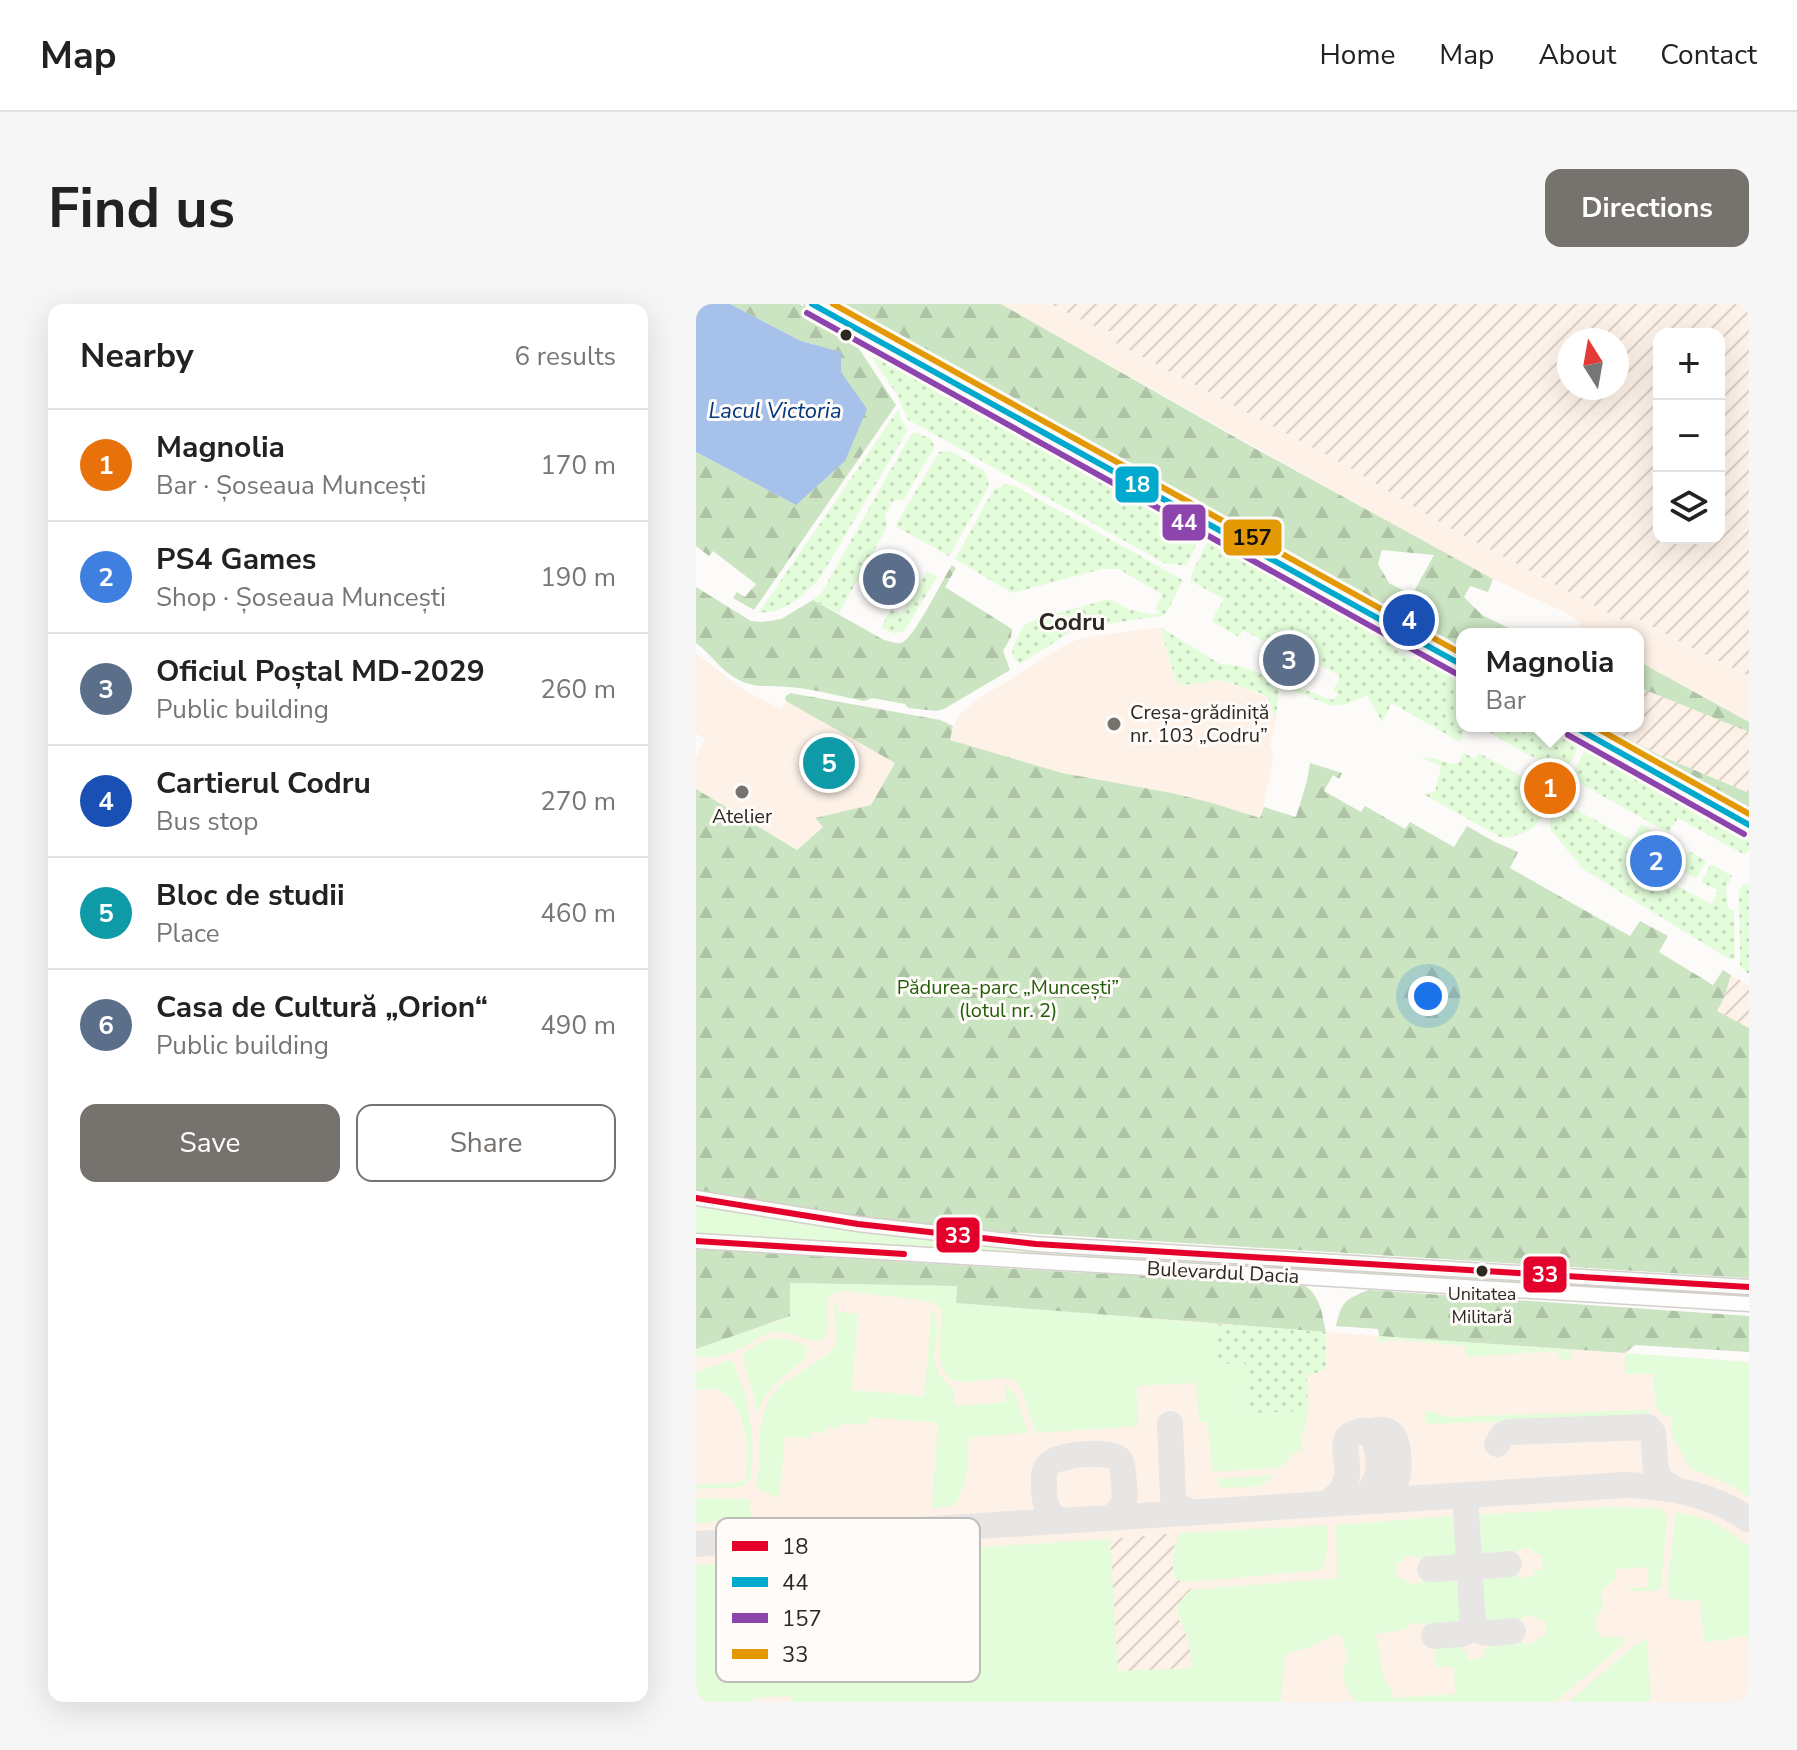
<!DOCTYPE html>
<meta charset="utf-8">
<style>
:root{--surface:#fff;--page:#f6f6f6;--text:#222;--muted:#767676;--line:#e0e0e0;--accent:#76726e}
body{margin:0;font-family:"Nunito Sans",sans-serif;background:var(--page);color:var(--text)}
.controls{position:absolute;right:24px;top:24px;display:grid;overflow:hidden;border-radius:16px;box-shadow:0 8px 32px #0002}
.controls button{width:72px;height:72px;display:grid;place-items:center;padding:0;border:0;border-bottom:2px solid var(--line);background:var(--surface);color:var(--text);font:40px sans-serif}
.compass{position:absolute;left:861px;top:24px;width:72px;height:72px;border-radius:50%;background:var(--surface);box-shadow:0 8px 32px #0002;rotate:349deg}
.you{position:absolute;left:732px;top:692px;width:28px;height:28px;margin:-20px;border:6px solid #fff;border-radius:50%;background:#1a73e8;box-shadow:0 0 0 12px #1a73e833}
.badge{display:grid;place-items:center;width:52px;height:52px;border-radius:50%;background:var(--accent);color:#fff;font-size:26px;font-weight:700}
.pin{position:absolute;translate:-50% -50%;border:4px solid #fff;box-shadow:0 2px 8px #0006}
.popup{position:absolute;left:760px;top:324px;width:188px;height:104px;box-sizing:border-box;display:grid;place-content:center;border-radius:16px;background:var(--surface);filter:drop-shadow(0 2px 6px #0005);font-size:26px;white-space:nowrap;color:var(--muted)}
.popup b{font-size:30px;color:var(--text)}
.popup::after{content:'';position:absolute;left:50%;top:100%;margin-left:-16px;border:16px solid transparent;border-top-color:var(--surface)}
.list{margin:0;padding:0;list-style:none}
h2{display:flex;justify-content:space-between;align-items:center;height:104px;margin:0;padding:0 32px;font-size:34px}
h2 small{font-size:26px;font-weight:400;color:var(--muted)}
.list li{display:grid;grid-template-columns:52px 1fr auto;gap:24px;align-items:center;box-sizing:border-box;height:112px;padding:0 32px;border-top:2px solid var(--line)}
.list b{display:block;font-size:30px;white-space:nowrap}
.list p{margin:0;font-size:26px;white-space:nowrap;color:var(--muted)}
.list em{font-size:26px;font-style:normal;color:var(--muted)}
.actions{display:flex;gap:16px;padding:24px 32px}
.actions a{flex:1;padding:18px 0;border:2px solid var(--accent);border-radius:16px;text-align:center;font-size:28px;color:var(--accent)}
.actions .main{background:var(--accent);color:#fff}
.icon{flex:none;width:44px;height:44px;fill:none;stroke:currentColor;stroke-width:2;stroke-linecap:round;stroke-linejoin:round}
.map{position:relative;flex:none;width:1053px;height:1398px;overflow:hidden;border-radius:16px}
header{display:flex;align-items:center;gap:48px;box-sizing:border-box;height:112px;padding:0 40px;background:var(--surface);border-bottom:2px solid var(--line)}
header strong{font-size:38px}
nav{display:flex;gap:44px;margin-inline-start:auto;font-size:28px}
.intro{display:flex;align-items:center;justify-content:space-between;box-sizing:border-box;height:192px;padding:0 48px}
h1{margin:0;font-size:56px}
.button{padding:20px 36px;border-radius:16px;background:var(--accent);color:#fff;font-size:28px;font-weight:700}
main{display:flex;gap:48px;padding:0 48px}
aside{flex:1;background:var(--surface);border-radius:16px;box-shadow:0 8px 32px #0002}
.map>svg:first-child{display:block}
</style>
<header>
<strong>Map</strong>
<nav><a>Home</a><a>Map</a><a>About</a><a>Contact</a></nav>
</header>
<div class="intro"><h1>Find us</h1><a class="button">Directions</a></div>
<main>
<aside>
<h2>Nearby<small>6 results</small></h2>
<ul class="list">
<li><span class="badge" style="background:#e8710a">1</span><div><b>Magnolia</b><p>Bar · Șoseaua Muncești</p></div><em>170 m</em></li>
<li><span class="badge" style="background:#3f7fe0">2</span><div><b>PS4 Games</b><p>Shop · Șoseaua Muncești</p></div><em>190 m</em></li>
<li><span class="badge" style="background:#5c6f8a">3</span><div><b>Oficiul Poștal MD-2029</b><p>Public building</p></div><em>260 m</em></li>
<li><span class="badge" style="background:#1a4fb4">4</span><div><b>Cartierul Codru</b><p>Bus stop</p></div><em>270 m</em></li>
<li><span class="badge" style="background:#0f9aa8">5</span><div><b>Bloc de studii</b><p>Place</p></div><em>460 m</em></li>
<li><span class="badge" style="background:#5c6f8a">6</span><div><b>Casa de Cultură „Orion“</b><p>Public building</p></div><em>490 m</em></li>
</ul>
<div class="actions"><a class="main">Save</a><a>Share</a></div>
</aside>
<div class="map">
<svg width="1053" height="1398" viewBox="0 0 1053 1398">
<defs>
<pattern id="industrial-furrows" width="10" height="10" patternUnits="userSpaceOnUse" patternTransform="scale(2)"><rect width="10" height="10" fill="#fef2e8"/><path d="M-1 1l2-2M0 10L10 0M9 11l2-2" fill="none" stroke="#dad0c7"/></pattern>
<pattern id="forest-firs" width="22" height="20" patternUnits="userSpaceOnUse" patternTransform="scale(2)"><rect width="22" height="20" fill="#cbe4c2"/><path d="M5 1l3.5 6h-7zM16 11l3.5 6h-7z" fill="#afc4a6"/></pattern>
<pattern id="garden-dots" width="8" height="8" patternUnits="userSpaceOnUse" patternTransform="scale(2)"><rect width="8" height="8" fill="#e3fcda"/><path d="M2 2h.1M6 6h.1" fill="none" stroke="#c3d8bb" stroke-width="1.8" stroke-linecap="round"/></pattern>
</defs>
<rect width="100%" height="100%" fill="#fdfbf9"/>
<path fill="#fef2e8" d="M305 0H353L404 25 421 29 420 39 644 158 752 223 931 319 935 311 996 344 1053 372V418L942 357V330H899L882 321 884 318 868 308 797 275 744 247Z
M464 323 480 377 488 381 526 376 571 393 580 415 574 442 578 451 565 514 516 499 476 489 366 469 253 436 261 413 282 395 369 341 385 334Z
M0 349 48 386 85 405 90 397 199 459 175 501 120 514 127 522 101 546 0 485V453L9 435 0 430Z
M93 979 260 999 630 1028 1053 1058V1398H0V1045Z"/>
<path fill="url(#industrial-furrows)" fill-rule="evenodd" d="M354 0H1053V372L996 344 935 311 931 319 752 223 644 158 420 39 421 29 404 25ZM1023 30V234H963V30ZM921 36V84H873V36Z
M942 383 1053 428V489L965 452 908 422H942Z
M1035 671 1053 681V724L1021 707 1028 694Z
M484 1229 478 1242 482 1276 495 1278V1286L487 1293 482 1314 493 1337 496 1364 422 1368 414 1235Z"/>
<path fill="#e3fcda" d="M0 902 129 921 622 963V965L618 968 0 929Z
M637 962 1053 989V995L635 969 634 965Z
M93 979 261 982 260 999 520 1020 522 1059H549L551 1108 612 1107C612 1115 608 1121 608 1129L605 1130 606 1147 599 1148 584 1164 517 1168 511 1118H503L500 1079 441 1082 442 1122 339 1129C335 1118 327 1082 318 1076 311 1072 300 1075 292 1076 284 1076 275 1078 267 1078 233 1075 245 1031 246 1008L243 1003 233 997 149 987 140 989 132 994C129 1006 138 1027 125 1036 119 1040 94 1028 83 1028 67 1028 57 1039 43 1045 36 1048 26 1051 19 1053 12 1054 7 1052 0 1053V1045L94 1013Z
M142 999V1008L162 1010 156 1086 228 1092 236 1003C253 1036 220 1055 257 1085L259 1102 310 1098 309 1081 319 1089 332 1129 273 1133 270 1176 259 1202 236 1204 242 1119 172 1113 170 1121 145 1119 144 1125 130 1123 129 1129 116 1128 115 1134 89 1133 83 1194 60 1184 63 1166V1127L72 1097 82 1083 131 1051 140 1040 138 1001Z
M683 1032 876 1046V1055H863L862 1047 771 1053 769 1042 704 1036 686 1037 685 1040H682Z
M76 1034C88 1034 103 1037 112 1044L108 1056 79 1079 66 1097 62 1109 46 1051 63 1039Z
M929 1049 1053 1058V1193L1035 1181 994 1164 976 1131 975 1112 966 1111 960 1103 957 1070H929Z
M34 1056 37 1058C53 1093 61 1136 54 1176L44 1183 0 1185V1181L38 1179 50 1175 52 1142 45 1112 35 1094 20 1084 0 1086V1068Z
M953 1106V1111L951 1113 732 1120 728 1115 731 1107 754 1113Z
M578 1171 564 1182 525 1184 520 1175Z
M0 1194 54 1195 55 1216 0 1219Z
M907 1203 959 1204C966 1206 969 1207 971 1214L965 1283 958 1287H934L933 1284 952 1283V1263L920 1265V1275L905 1287 907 1304 901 1310 900 1324 906 1333H928V1340L859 1398H660C649 1384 641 1368 652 1354L644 1331C632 1331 624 1339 613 1343 604 1347 596 1346 588 1352L585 1398H96L95 1392 58 1394V1398H0V1261L414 1235 422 1367 495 1364C495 1356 495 1346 493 1338 487 1315 470 1307 495 1286L641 1274 640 1221 756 1212 757 1220H762L763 1228H765L767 1246 764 1247 765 1254 759 1255V1258L733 1260V1257H725L724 1252 708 1253V1258L700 1259 701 1274H709L711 1280 726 1279V1274L734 1273V1270L760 1268V1271H766V1279H768L772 1313 768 1314 769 1322H764V1325L737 1327V1324H729L728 1319 713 1320 712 1325 680 1330 688 1375 699 1394 759 1390 758 1363H740L739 1338 764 1335 765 1347H771L772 1356 787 1354V1345L793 1344 792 1334 817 1332 818 1335H826L827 1340 842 1338V1334L850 1332 849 1317H842L841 1311 825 1313V1318L817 1319 816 1321 791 1324 790 1321H785L784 1312H782L779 1278H782V1270L787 1269V1267L813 1264 814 1268 822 1267 823 1274 838 1272V1266L847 1265 845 1250H837L836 1244 820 1246V1251H813V1254L787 1257 786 1253 781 1254 776 1228 779 1227V1219L785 1218 784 1211Z
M980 1208C1011 1213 1028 1223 1053 1242V1341L1051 1333H1036V1335L1008 1338 1004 1296 985 1297 984 1295H975L971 1285Z
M631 1221C632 1237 633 1251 626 1266L495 1278 481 1276C473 1260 477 1244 484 1229Z
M951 1335 955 1396 947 1398H872L938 1342Z"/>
<path fill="url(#forest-firs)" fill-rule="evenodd" d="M34 0H103L128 14 145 28 144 33 153 38 156 34 200 101 58 306 37 294 41 288 49 293 60 280 17 247 13 252 0 242V148L100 201 145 68 144 48 105 37Z
M136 0H305L551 140 797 275 792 288 774 282 768 293 786 311 825 330H766V350ZM686 246 738 251 716 291 693 279 682 260Z
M256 261 260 264 249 283 316 325 315 333 307 347 314 366 248 405 240 407 212 404 209 400 176 394 168 397C143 392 118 385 93 383 76 381 60 385 43 376 26 368 15 350 0 339V283L55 317 67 318 85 315 117 296 188 336C194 337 201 341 207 338 219 332 247 275 256 261Z
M942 357 1053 418V428L942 383Z
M94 389 244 416 257 422 254 436 366 469 476 489 516 499 564 514 568 503 600 513 611 477 614 459 646 469 643 475 637 471 628 487 665 508 669 502 709 525 714 518 758 543 771 522 797 537 822 548 814 564 934 632 944 617 972 632 963 648 1017 681 1027 666 1035 671 1028 694 1021 707 1053 724V974L310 928 190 916 0 887V485L101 546 127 523 119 514 175 501 199 459 90 397 89 393Z
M896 422H908L965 452 1053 489V510Z
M0 945 372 968 604 979C624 988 626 1009 630 1028L260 999 261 982 94 979V1012L0 1045Z
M673 986 1053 1012V1048L939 1041 929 1049 683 1032 682 1025 640 1022C646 997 649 995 673 986Z"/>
<path fill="url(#garden-dots)" d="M163 35 505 221 507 227 490 262 468 259 211 115 202 92Z
M202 106 207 119 212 126 122 277C105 292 87 311 63 308Z
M218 128 233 134 239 142 208 195 197 197 189 212 191 223 143 309 117 296 126 288 214 132Z
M254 147 287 166 291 171 293 182 253 252 199 222 243 148Z
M311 180 317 181 487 276 472 306 466 312 389 323 373 329 324 360 317 353 316 345 328 321 343 314 409 296H416L432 305 458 311 464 308 459 305 467 291 423 265H406L316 289 259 255 298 185Z
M520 230 689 326 701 336 697 344 720 357 725 349 732 348 766 368V422H770L764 438 696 399 686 418 671 391 651 400 636 402 583 381 580 415 572 393 566 390 526 376 487 381 480 377 464 323 524 360 544 362 637 396 642 390 637 387 644 372 601 348 598 353 547 326 543 333 515 317 528 295 495 277V272L514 232Z
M231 267 241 273 209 326C199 332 194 328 185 323L195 305 205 310Z
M781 422H863L883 433C880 447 878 461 864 466L855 463Z
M892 440H896L1053 529V546L1049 551 982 514 973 529 880 477 877 469Z
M768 449 779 455 783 449 847 484 844 490 853 496C847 513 842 524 824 530 817 532 812 534 804 533L727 490 739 488 745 463 725 453C738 452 749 460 762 460Z
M872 481 880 485 871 501 936 536 945 520 985 542 975 562 957 552 950 565 1015 600 1022 587 1005 578 1015 560 1036 572 1030 584 1033 606H1038L1039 655H1033L887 565 854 525V514Z
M993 547 1010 557 1000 575 983 566Z
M1051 580 1053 581V670L1049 668 1044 661 1043 587 1047 581Z
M520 1020 630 1028V1063L627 1067 611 1071 612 1107 551 1109 549 1059 522 1060Z"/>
<path fill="#a6c2eb" d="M0 0H34L105 37 145 48V68L171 105 149 157 100 201 0 148Z"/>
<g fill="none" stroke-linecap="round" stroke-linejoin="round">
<path stroke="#e7e6e4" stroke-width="26" d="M474 1120 477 1194 482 1202 494 1208
M801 1140 807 1131 813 1128 952 1123 957 1129 960 1166 965 1176 978 1185
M769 1191 777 1322
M658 1198C685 1187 686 1159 678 1134L670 1128 664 1127
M631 1199C671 1174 636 1142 656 1130 661 1127 669 1127 674 1127 680 1126 688 1125 693 1128 705 1134 704 1170 699 1180 695 1188 688 1192 681 1196
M364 1217C350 1208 349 1201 348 1185 348 1177 346 1168 352 1161 361 1150 415 1145 424 1156 428 1162 427 1174 428 1181 430 1197 428 1204 415 1213
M0 1240 929 1181C973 1182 1017 1190 1053 1216
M773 1255C783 1266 799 1261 813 1260
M734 1265C748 1264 766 1267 773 1253
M777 1322C786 1333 804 1328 817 1327
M738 1332 765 1330 777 1325V1322"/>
<g stroke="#d3cfcb" stroke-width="17">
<path id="major" d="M116 0 766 361
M877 422 1053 521
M0 894 162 920 340 940 1053 983
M0 937 1053 1000"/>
</g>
<use href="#major" stroke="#fffefe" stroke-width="14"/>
<g stroke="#fefbf8" stroke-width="12">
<path id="bus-1" d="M0 894 162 920 340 940 1053 983
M0 937 208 950"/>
</g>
<g stroke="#fefbf8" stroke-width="12">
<path id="bus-2" d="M116 0 766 361
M877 422 1053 521"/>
</g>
<g stroke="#fefbf8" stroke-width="12">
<path id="bus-3" d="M111 9 761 370
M872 431 1048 530"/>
</g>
<g stroke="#fefbf8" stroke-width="12">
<path id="bus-4" d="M137 0 766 350
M897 422 1053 510"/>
</g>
<use href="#bus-1" stroke="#e4002b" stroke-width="6"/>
<use href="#bus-2" stroke="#00a9ce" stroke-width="6"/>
<use href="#bus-3" stroke="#8e44ad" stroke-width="6"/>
<use href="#bus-4" stroke="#e39904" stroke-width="6"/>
</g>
<g fill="#2e2823" stroke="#fefbf8" stroke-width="3">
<circle cx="150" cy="31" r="7"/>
<circle cx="786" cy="967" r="7"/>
</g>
<g fill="#76726e" stroke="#fefbf8" stroke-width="3">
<circle cx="418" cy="420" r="8"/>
<circle cx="46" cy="488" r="8"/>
</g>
<g text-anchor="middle" stroke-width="6" stroke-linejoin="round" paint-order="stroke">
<g font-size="18" fill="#2e2823" stroke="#fefbf8">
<text x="786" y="996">Unitatea<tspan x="786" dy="23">Militară</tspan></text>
</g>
<g font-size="20" fill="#2e2823" stroke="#fefbf8" text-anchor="start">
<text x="434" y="415">Creșa-grădiniță<tspan x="434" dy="23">nr. 103 „Codru”</tspan></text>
<text x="46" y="519" text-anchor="middle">Atelier</text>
</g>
<g font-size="20" fill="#225e09" stroke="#fefbf8">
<text x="312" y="690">Pădurea-parc „Muncești”<tspan x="312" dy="23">(lotul nr. 2)</tspan></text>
</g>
<g font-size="20" fill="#2e2823" stroke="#fefbf8">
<text transform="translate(527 968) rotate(3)" y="7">Bulevardul Dacia</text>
</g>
<g font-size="22" font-style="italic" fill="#02387d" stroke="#fefbf8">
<text x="79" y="114">Lacul Victoria</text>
</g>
<g font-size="24" font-weight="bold" fill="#2e2823" stroke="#fefbf8">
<text x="376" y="326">Codru</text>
</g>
</g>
<rect x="20" y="1214" width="264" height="164" rx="12" fill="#fefbf8" stroke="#c0bcb8" stroke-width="2"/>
<rect x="36" y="1237" width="36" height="10" fill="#e4002b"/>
<rect x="36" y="1273" width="36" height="10" fill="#00a9ce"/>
<rect x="36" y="1309" width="36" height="10" fill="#8e44ad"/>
<rect x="36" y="1345" width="36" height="10" fill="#e39904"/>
<g font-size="22" fill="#2e2823">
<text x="86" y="1250">18</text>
<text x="86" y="1286">44</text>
<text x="86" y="1322">157</text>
<text x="86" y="1358">33</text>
</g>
<g stroke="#fefbf8" stroke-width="3">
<rect x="418" y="161" width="46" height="39" rx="8" fill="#00a9ce"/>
<rect x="465" y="199" width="46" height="39" rx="8" fill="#8e44ad"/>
<rect x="526" y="214" width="61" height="39" rx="8" fill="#e39904"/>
<rect x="239" y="912" width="46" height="38" rx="8" fill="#e4002b"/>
<rect x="826" y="951" width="46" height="39" rx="8" fill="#e4002b"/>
</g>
<g font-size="22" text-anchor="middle" font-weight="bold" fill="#fff">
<text x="441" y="188">18</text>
<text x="488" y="226">44</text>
<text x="262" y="939">33</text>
<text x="849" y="978">33</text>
</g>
<g font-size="22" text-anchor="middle" font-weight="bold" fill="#111">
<text x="556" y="241">157</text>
</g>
</svg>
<div class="controls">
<button>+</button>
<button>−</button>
<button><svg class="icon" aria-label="layers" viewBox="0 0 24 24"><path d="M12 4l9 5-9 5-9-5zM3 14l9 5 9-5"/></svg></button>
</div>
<svg class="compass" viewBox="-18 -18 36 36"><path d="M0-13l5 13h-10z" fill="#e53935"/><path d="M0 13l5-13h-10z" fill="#767676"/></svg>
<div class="you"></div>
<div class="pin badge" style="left:854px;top:484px;background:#e8710a">1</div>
<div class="popup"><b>Magnolia</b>Bar</div>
<div class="pin badge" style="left:960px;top:557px;background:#3f7fe0">2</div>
<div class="pin badge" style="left:593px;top:356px;background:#5c6f8a">3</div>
<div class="pin badge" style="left:713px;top:316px;background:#1a4fb4">4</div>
<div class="pin badge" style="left:133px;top:459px;background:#0f9aa8">5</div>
<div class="pin badge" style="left:193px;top:275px;background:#5c6f8a">6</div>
</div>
</main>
